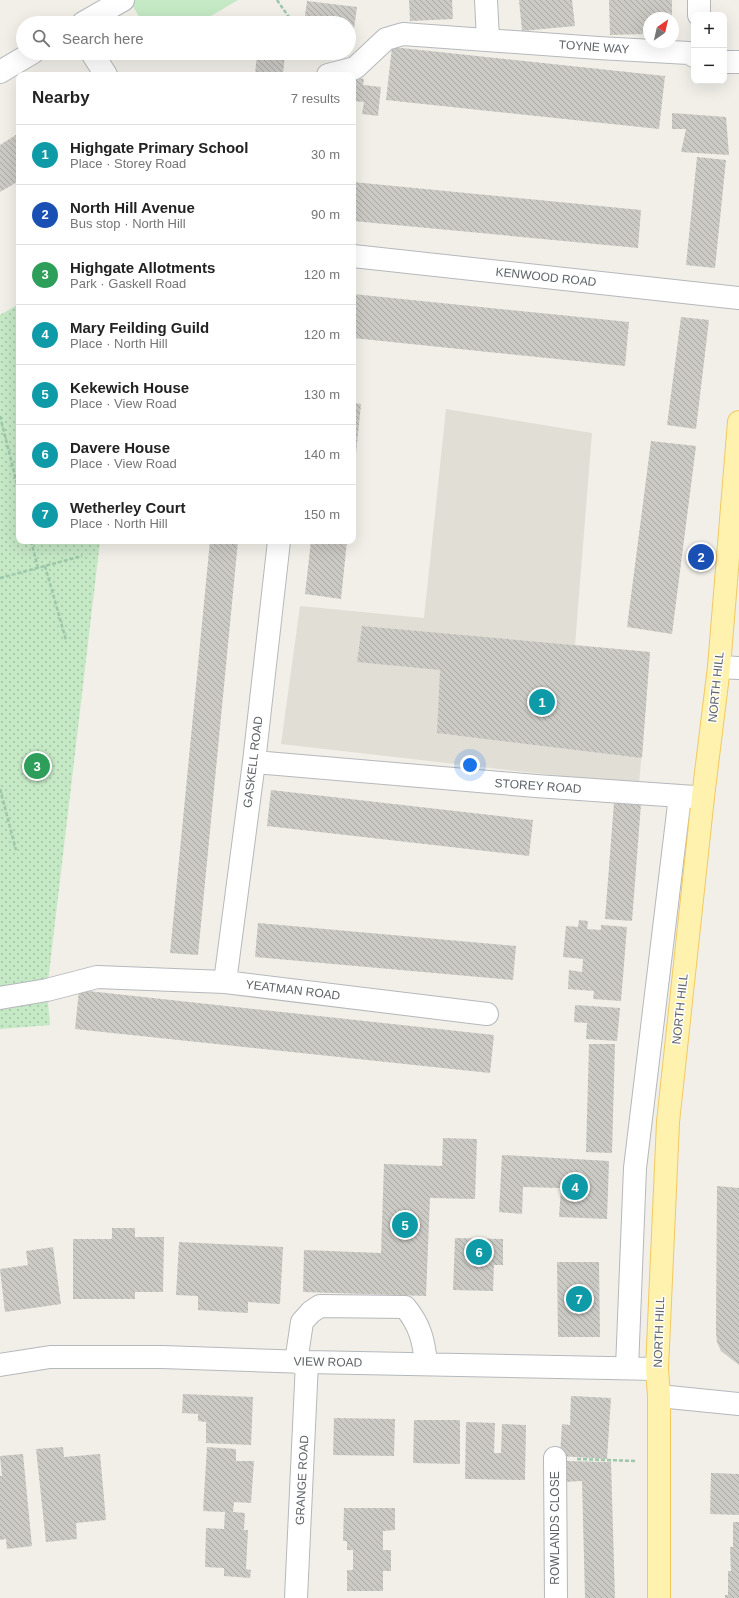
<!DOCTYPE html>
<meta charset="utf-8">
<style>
:root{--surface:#fff;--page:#f6f6f6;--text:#222;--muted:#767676;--line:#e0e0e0;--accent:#ea4335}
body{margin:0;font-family:Helvetica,sans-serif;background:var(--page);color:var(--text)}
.controls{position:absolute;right:12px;top:12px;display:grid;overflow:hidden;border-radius:8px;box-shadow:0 4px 16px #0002}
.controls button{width:36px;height:36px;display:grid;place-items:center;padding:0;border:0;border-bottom:1px solid var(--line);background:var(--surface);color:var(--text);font:20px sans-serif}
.compass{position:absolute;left:643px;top:12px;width:36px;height:36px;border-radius:50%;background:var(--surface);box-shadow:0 4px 16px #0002;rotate:34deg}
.you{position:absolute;left:470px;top:765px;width:14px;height:14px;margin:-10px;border:3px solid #fff;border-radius:50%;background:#1a73e8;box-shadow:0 0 0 6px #1a73e833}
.badge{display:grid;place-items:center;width:26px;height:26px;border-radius:50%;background:var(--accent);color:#fff;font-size:13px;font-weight:700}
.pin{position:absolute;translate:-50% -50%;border:2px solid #fff;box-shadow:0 1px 4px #0006}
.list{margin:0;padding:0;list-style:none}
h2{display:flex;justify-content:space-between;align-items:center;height:52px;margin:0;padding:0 16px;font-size:17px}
h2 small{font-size:13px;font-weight:400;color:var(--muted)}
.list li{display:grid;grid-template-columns:26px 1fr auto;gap:12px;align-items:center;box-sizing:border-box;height:60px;padding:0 16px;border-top:1px solid var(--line)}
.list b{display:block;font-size:15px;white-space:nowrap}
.list p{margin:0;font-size:13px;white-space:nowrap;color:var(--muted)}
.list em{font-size:13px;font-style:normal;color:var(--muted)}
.icon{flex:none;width:22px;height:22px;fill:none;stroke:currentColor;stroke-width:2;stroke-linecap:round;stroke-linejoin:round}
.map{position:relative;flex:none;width:739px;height:1598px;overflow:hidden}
.search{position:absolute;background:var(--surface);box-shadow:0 4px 16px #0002;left:16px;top:16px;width:340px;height:44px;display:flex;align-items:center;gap:10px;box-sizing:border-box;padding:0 14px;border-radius:22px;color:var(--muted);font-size:15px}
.panel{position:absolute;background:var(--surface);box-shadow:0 4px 16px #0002;left:16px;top:72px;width:340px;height:472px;border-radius:8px}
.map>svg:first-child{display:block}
</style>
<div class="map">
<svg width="739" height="1598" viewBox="0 0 739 1598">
<defs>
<pattern id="park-dots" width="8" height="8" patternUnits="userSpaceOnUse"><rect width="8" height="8" fill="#c5e8c5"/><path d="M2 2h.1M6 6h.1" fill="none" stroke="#a3c0a4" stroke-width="1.8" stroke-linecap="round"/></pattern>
<pattern id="building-back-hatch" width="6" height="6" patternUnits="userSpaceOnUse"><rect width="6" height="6" fill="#cccac5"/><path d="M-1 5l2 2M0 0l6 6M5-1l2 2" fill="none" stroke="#a9a8a4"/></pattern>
</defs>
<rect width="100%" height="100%" fill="#f1efe8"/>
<path fill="#e1ded6" d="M446 409 592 433 575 645 650 652 639 785 281 744 300 606 424 618Z"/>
<path fill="#c5e8c5" d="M129 0H238L199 23H143Z"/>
<path fill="url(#park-dots)" d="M19 304V541H100L47 990 50 1025 0 1029V315Z"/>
<path fill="url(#building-back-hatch)" d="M409 0H452L453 19 410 21Z
M519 0H572L575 26 522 31Z
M609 0H672V18H649V34L610 35Z
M307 1 357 7 353 36H349V23H304Z
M392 47 665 76 659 129 386 100Z
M257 53H285L283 75H255Z
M353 77 364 79 363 85 381 87 378 116 362 114 364 102 353 101Z
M672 113 726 117 729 155 681 152 686 129H672Z
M19 133V181L0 192V145Z
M697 157 726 160 715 268 686 265Z
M353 182 641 210 638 248 353 221Z
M353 294 629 322 625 366 353 338Z
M681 317 709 320 696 429 667 425Z
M353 403 361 404 354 474H353Z
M651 441 696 446 672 634 627 627Z
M210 541H238L198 955 170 953Z
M311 541H347L341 599 305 594Z
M362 626 650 652 642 758 437 733 440 670 357 662Z
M271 790 533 820 529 856 267 826Z
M614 802 641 804 632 921 605 919Z
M579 920 588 921 587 929 601 930V925L627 927 621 1001 593 999 594 991 568 989 569 970 582 972 583 959 563 957 566 926 578 927Z
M258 923 516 946 513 980 255 957Z
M79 990 494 1035 490 1073 75 1029Z
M575 1005 620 1008 617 1041 586 1039 587 1023 574 1022Z
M589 1044H615L612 1153 586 1152Z
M443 1138 477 1139 475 1199 430 1198 426 1296 303 1292 304 1250 381 1253 384 1164 442 1166Z
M502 1155 609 1161 607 1219 559 1217 561 1188 523 1187 522 1214 499 1212Z
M717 1186 739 1188V1365L721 1351 717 1342 716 1332Z
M112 1228H135V1237H164L163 1292H135V1299H73V1239H112Z
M455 1238 503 1239V1265H494L493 1291 453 1290Z
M179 1242 283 1247 280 1304 248 1302V1313L198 1310V1296L176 1295Z
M53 1247 61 1304 5 1312 0 1269 28 1265 26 1251Z
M557 1262H599L600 1337H558Z
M183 1394 253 1397 251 1445 206 1443V1422L198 1421V1414L182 1413Z
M571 1396 611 1398 607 1459 560 1456 562 1424 570 1425Z
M334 1418 395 1419 394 1456 333 1455Z
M414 1420H460V1464L413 1463Z
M466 1422 495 1423 494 1453H501L502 1424 526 1425 525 1480 465 1479Z
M63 1447 64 1457 100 1454 106 1520 76 1523 77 1539 46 1542 36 1449Z
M207 1447 236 1449V1461H254L251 1503 234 1502 233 1512 245 1513 244 1530H248L246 1569 251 1570 250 1578 224 1576V1568L205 1567 206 1528 224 1529 225 1512 203 1511Z
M23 1454 32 1546 7 1549 6 1539 0 1540V1476H2L0 1456Z
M564 1461 611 1462 615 1598H585L582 1481 564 1482Z
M711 1473 739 1474V1515L710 1514Z
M344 1508H395V1530L383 1531V1550H391V1571H383V1591H347V1570H353V1550H347V1541H343Z
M733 1522H739V1598H725V1595H728V1571H731L730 1547H733Z"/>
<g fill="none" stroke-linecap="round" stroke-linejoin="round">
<g stroke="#b5b8bc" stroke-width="24">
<path id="minor" d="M486 0 488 39
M699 0V15
M83 23 123 0
M92 53 106 75
M724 62H739
M0 72 32 53
M328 75 355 68 386 39 403 34 598 48 689 53 694 56
M353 256 739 298
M719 667 739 668
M254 762 536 786 695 797
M225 982 254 762 279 541
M0 998 47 990 97 977 225 982 487 1014
M296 1362 302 1322 311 1312 320 1306 405 1307C420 1325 424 1341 426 1364
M0 1365 50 1357H162L307 1362 657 1369
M627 1368 635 1168 680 796
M659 1396 739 1404
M555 1458 556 1598
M296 1598 307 1362"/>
</g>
<g stroke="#f2c960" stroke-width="24">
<path id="major" d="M659 1598V1396L657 1369 668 1122 703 797 719 667 739 422"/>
</g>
<path stroke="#9cc7a9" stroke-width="2.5" stroke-dasharray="4 2" stroke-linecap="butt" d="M277 0 293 23
M0 416 19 492
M31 541 38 568
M45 566 66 640
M0 578 82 556
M0 789 16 850
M577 1459 636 1461"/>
<use href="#minor" stroke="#fff" stroke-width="22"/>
<use href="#major" stroke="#fff2af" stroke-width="22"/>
</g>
<g text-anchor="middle" stroke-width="3" stroke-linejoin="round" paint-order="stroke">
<g font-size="12" fill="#5f6368" stroke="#fff">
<text transform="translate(594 47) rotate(4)" y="4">TOYNE WAY</text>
<text transform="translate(546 277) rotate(6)" y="4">KENWOOD ROAD</text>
<text transform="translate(716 687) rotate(-84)" y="4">NORTH HILL</text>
<text transform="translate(253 762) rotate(-83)" y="4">GASKELL ROAD</text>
<text transform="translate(538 786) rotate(4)" y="4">STOREY ROAD</text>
<text transform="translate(293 990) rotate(7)" y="4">YEATMAN ROAD</text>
<text transform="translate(680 1009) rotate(-84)" y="4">NORTH HILL</text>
<text transform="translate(659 1332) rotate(-88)" y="4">NORTH HILL</text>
<text transform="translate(328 1362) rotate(1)" y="4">VIEW ROAD</text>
<text transform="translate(302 1480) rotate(-87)" y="4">GRANGE ROAD</text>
<text transform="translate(555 1528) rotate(-90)" y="4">ROWLANDS CLOSE</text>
</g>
</g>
</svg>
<div class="controls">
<button>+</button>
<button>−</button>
</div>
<svg class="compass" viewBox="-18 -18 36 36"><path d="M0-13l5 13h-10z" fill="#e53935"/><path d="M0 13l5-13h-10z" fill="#767676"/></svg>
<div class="you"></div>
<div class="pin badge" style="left:542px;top:702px;background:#0f9aa8">1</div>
<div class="pin badge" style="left:701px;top:557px;background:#1a4fb4">2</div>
<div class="pin badge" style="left:37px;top:766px;background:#2e9e5b">3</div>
<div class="pin badge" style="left:575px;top:1187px;background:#0f9aa8">4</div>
<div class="pin badge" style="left:405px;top:1225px;background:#0f9aa8">5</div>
<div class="pin badge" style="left:479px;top:1252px;background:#0f9aa8">6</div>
<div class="pin badge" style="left:579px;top:1299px;background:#0f9aa8">7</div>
<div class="search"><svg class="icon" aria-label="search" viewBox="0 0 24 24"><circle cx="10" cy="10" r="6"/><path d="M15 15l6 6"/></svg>Search here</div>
<section class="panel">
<h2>Nearby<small>7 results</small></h2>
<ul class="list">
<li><span class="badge" style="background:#0f9aa8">1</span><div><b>Highgate Primary School</b><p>Place · Storey Road</p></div><em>30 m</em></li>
<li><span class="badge" style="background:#1a4fb4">2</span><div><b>North Hill Avenue</b><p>Bus stop · North Hill</p></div><em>90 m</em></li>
<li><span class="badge" style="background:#2e9e5b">3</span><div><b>Highgate Allotments</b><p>Park · Gaskell Road</p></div><em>120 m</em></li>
<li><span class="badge" style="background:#0f9aa8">4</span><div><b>Mary Feilding Guild</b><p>Place · North Hill</p></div><em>120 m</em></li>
<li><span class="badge" style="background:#0f9aa8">5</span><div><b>Kekewich House</b><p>Place · View Road</p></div><em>130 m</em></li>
<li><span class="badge" style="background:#0f9aa8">6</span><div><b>Davere House</b><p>Place · View Road</p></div><em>140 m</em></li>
<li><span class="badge" style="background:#0f9aa8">7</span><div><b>Wetherley Court</b><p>Place · North Hill</p></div><em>150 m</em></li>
</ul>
</section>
</div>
